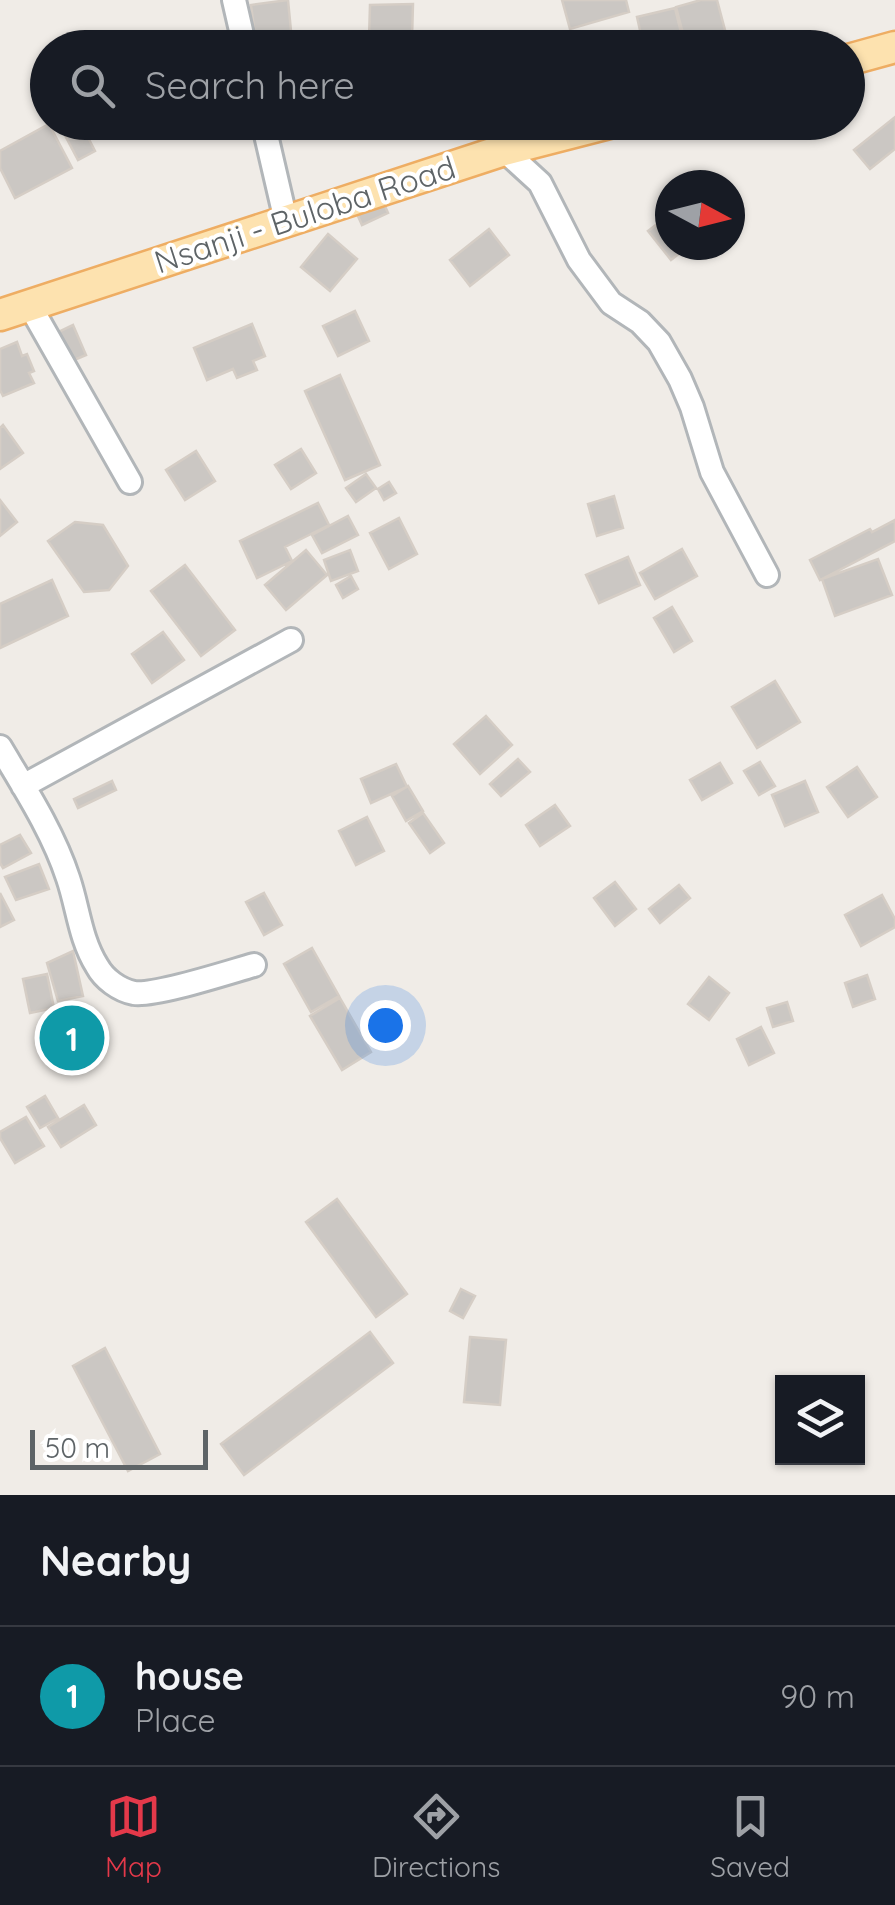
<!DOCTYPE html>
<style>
:root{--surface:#171b24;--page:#242831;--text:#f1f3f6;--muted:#9ea1a6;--line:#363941;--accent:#e4394a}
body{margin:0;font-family:Quicksand,sans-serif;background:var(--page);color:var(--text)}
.controls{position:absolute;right:30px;bottom:30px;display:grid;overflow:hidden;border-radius:0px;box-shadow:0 2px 8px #0004}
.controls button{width:90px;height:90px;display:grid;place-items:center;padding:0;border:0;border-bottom:2px solid var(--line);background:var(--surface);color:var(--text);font:50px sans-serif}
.compass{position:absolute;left:655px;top:170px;width:90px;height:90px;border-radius:50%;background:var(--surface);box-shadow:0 2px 8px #0004;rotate:97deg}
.scale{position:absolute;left:30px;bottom:25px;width:178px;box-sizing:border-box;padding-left:10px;border:5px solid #5e6467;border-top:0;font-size:28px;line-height:35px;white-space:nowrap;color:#5e6467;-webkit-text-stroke:8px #fff;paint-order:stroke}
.you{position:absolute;left:385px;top:1025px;width:35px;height:35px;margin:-25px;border:8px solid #fff;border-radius:50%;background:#1a73e8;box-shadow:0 0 0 15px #1a73e833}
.badge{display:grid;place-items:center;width:65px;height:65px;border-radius:50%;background:var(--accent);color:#fff;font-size:32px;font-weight:700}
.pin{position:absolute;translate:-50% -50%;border:5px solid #fff;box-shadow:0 2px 10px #0006}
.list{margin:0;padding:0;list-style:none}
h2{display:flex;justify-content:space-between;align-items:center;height:130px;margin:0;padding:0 40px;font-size:42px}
h2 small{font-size:32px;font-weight:400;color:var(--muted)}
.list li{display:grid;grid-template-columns:65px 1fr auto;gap:30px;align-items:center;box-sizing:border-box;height:140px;padding:0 40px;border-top:2px solid var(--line)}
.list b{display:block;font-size:38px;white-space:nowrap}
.list p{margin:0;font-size:32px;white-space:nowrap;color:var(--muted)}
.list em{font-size:32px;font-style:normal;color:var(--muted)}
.icon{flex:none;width:55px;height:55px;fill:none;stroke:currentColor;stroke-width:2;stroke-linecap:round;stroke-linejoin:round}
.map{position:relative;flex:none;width:895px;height:1495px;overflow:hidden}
.search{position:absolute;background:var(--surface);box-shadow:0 2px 8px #0004;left:30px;right:30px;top:30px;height:110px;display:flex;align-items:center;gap:25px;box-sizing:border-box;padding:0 35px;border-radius:55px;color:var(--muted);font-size:38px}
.sheet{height:270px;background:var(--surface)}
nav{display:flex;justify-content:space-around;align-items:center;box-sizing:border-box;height:140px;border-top:2px solid var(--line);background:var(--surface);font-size:28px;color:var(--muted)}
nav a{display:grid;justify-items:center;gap:5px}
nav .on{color:var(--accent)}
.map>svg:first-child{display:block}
</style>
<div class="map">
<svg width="895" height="1495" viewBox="0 0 895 1495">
<rect width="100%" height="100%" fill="#f0ece7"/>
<path fill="#cbc7c3" stroke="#d5cdc5" stroke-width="2.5" d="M288 0 291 31 255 36 251 5Z
M562 0H626L629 12 570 29Z
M701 0H717L725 30 685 41 676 7Z
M413 4 412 39H369L370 5Z
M675 8 683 41 656 48H644L637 17Z
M895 117V149L870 169 854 150Z
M58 122H80L95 151 78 160Z
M49 124 72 168 15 198 0 168V151Z
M380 195 388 213 362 225 354 207Z
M670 214V245H690L671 260 648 231Z
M489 229 509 255 470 286 450 260Z
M328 234 357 259 330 291 301 267Z
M355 311 369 341 338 356 323 326Z
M252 324 265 356 253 361 257 370 237 378 233 369 207 380 194 348Z
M73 325 86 355 67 363 54 334Z
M17 342 22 356 27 354 34 371 29 373 34 383 3 396 0 390V349Z
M340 375 380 465 345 480 305 391Z
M3 425 23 453 0 469V428Z
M301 449 316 473 291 489 275 465Z
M196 451 215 481 185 500 166 470Z
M366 474 376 488 356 502 346 488Z
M389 482 396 493 384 500 378 489Z
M614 496 623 528 597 536 588 504Z
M0 500 17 522 0 536Z
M318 503 329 525 285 547 292 561 257 578 240 541Z
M348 516 358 535 322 553 312 535Z
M399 518 417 554 389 569 370 533Z
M895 520V541L820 580 810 560 870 529 872 532Z
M75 522 103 525 128 566 109 590 84 592 48 541Z
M682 549 697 576 655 599 640 573Z
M306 550 327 575 286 610 265 585Z
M350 550 358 571 331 581 324 560Z
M628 557 640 585 599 603 586 575Z
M878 559 892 595 835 616 822 579Z
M185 565 235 630 201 656 151 591Z
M351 576 358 589 343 598 336 585Z
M52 580 68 616 0 648V604Z
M672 607 692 641 674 652 654 618Z
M163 632 184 660 152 683 132 654Z
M775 681 800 722 757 748 732 707Z
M486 716 512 745 480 774 454 744Z
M518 759 530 772 501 796 490 784Z
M760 762 775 786 759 795 744 771Z
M720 763 732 783 702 800 690 780Z
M396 764 407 787 371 803 361 779Z
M857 767 877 797 848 817 827 787Z
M112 781 116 790 78 808 74 799Z
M805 781 818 812 785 826 772 795Z
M408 786 423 811 406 821 392 796Z
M555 805 570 826 540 846 526 825Z
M423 813 444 843 430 853 409 823Z
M367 817 384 851 356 865 339 831Z
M20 835 31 853 3 868 0 863V845Z
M39 864 49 889 16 900 5 877Z
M615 882 636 909 615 926 594 898Z
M679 885 690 898 660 923 649 909Z
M0 893 14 920 0 927Z
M264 893 282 925 264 935 246 902Z
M882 895 895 919V927L861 946 845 915Z
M312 948 339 996 311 1012 284 964Z
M73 951 83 996 58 1001 47 963Z
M47 974 54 1008 30 1013 23 979Z
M867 975 875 999 853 1007 845 983Z
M709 977 729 993 709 1020 688 1004Z
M340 998 371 1052 342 1070 310 1016Z
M787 1002 793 1021 773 1027 767 1008Z
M79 1009 95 1047 74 1063 44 1029Z
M761 1027 774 1053 749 1065 737 1039Z
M45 1096 58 1118 40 1128 27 1107Z
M84 1105 96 1125 61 1147 48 1127Z
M26 1117 44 1146 15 1163 0 1138V1132Z
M337 1199 407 1294 376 1317 306 1222Z
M461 1289 475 1296 463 1318 450 1311Z
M370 1332 393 1363 244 1475 221 1444Z
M470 1337 506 1340 500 1405 464 1402Z
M105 1348 160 1454 128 1471 73 1366Z"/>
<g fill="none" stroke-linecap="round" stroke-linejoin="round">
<g stroke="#b2b6b9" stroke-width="28">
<path id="minor" d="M234 0 245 48
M263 122 286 221
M504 150 540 183 579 260 611 303 640 322 659 342 680 379 692 407 712 472 767 575
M30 306 130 482
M0 747C25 789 53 832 68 878 78 907 80 939 97 966 104 979 119 990 134 993 156 996 229 972 254 965
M23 786 291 640"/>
</g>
<g stroke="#eead63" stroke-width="35">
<path id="major" d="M848 60 895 47
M0 315 504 150 613 122"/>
</g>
<use href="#minor" stroke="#fff" stroke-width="22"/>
<use href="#major" stroke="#fde2af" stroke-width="30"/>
</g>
<g text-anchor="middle" stroke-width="8" stroke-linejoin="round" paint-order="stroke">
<g font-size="32" fill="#5e6467" stroke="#fff">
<text transform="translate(305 215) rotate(-18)" y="11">Nsanji - Buloba Road</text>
</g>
</g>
</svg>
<div class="controls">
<button><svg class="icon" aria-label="layers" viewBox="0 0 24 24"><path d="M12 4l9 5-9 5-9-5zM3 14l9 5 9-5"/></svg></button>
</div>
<svg class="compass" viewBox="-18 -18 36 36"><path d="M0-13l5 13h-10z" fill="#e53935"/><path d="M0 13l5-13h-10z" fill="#9ea1a6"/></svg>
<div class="scale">50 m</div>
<div class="you"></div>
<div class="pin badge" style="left:72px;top:1038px;background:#0f9aa8">1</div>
<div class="search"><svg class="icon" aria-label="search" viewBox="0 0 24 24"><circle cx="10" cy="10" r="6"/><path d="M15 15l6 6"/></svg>Search here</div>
</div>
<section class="sheet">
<h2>Nearby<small></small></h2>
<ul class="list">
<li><span class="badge" style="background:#0f9aa8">1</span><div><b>house</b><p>Place</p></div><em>90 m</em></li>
</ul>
</section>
<nav>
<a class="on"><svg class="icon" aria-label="map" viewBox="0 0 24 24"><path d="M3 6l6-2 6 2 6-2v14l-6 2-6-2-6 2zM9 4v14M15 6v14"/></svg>Map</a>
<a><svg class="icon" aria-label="directions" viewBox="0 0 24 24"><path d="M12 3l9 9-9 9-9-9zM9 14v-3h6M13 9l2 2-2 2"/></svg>Directions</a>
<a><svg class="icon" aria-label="saved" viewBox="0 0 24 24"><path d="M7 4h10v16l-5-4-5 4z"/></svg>Saved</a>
</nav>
